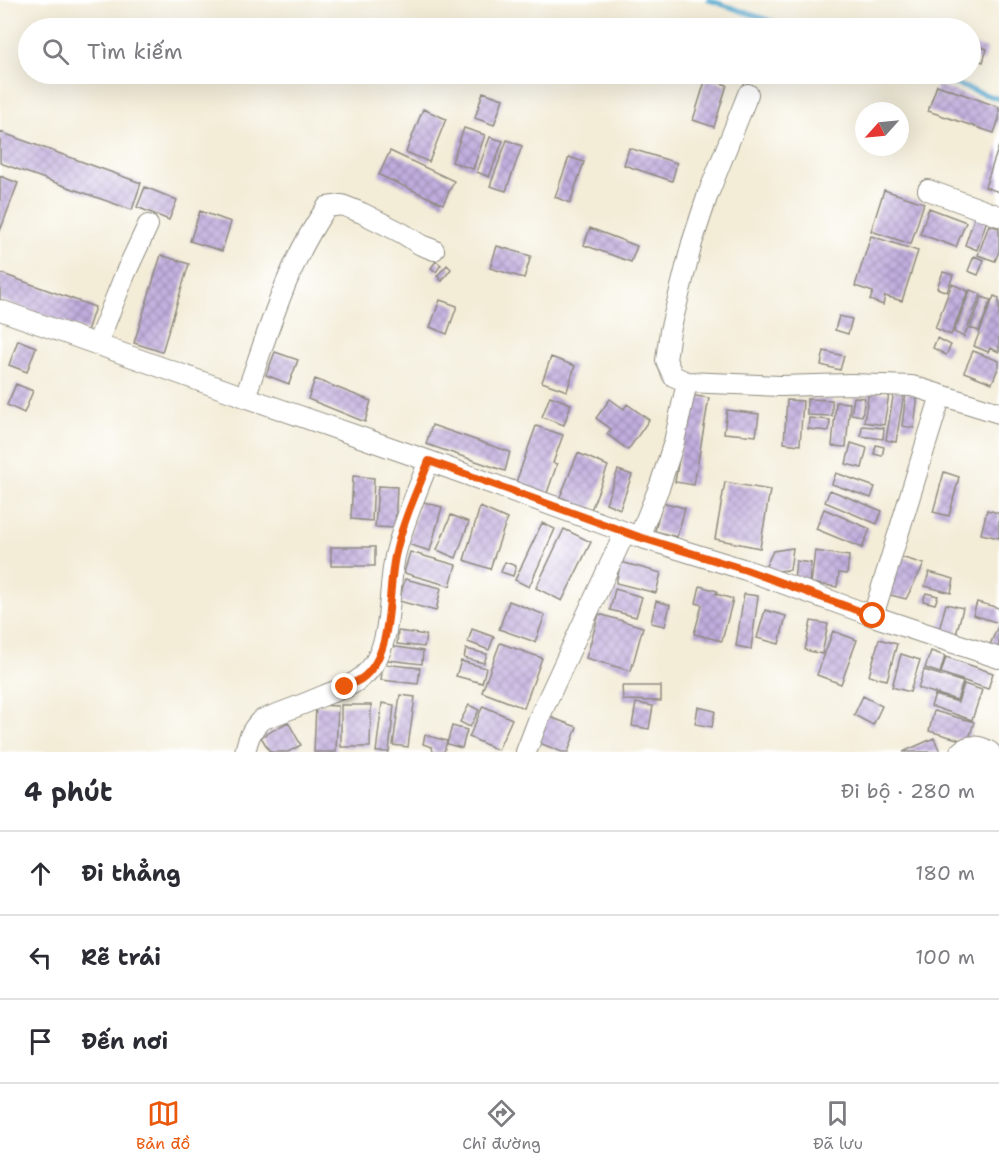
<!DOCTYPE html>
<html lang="vi">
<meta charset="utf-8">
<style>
:root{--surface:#fff;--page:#f7f7f7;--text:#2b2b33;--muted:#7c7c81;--line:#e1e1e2;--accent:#ea580c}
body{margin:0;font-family:"Shantell Sans",sans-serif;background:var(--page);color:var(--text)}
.compass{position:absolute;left:855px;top:102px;width:54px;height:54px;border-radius:50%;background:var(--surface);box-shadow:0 6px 24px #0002;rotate:243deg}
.stop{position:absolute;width:18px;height:18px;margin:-14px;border:4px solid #ea580c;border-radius:50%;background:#fff}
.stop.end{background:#ea580c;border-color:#fff;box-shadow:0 2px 6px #0008}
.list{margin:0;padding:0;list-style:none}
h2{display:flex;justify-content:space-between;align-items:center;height:78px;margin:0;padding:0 24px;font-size:26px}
h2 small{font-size:20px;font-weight:400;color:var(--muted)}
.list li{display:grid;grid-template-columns:39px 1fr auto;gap:18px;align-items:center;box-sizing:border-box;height:84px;padding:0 24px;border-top:2px solid var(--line)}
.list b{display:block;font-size:22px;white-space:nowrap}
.list em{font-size:20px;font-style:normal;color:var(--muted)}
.icon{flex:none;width:33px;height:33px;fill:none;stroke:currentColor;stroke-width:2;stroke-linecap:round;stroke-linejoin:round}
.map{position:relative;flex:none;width:999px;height:752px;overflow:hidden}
.search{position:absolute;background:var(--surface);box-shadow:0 6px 24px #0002;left:18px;right:18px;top:18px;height:66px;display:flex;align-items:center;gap:15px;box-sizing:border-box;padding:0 21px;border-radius:33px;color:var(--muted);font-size:22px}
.sheet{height:330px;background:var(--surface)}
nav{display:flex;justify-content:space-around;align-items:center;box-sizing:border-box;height:84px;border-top:2px solid var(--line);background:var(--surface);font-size:16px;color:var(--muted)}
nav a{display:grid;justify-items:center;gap:3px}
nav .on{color:var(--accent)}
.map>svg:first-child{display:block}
</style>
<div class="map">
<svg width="999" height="752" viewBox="0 0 999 752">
<defs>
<pattern id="building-cross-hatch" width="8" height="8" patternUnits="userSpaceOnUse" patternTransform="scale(1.5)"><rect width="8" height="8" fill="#c1adde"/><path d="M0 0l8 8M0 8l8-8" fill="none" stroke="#9d8db4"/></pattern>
</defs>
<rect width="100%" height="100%" fill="#fff"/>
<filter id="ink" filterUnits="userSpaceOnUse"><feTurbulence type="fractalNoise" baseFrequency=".0167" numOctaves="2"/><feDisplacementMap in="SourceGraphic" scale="12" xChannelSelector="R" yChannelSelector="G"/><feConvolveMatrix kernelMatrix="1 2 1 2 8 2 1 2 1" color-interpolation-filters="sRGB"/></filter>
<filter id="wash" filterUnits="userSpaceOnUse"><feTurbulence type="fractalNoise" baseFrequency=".008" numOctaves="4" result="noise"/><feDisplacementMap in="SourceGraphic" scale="24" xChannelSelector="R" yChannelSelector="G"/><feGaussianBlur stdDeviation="1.35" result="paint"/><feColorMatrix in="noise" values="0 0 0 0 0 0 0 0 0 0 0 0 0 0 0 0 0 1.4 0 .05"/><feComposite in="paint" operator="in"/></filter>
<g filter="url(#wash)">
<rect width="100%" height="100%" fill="#f3ecd7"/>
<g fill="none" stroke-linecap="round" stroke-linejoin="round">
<path stroke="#53a8cf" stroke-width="5" d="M709 0 792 28
M925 74 999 99"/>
</g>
<g id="blocks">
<path fill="url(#building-cross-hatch)" d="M975 45 987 49 983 62 971 58Z
M706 78 727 85 714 127 693 120Z
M937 85 999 107V119L994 133 928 111Z
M483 92 503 99 494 125 475 118Z
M423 109 446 119 429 162 406 152Z
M464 128 485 135 473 169 452 162Z
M0 132 141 183 132 210 0 163Z
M490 137 503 141 489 177 477 172Z
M507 140 522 146 506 191 490 186Z
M999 146V192L985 187Z
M629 148 677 163 672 181 624 165Z
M390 151 454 181 443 204 379 175Z
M569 157 584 162 570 203 555 197Z
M0 176 18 183 0 231Z
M145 187 177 200 169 220 137 207Z
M884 190 924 203 911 244 871 231Z
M929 208 966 222 956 247 920 234Z
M200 211 231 222 222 251 190 241Z
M976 213 988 217 977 250 965 245Z
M989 225 999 228V251L995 261 978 255Z
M590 228 637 246 631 262 584 245Z
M871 236 918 251 902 301 885 296 883 305 870 300 873 292 855 286Z
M497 246 531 256 524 278 490 268Z
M161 255 189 264 162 352 134 343Z
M974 256 984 260 978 275 968 271Z
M436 261 441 265 436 272 431 268Z
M447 265 451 269 442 281 437 276Z
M943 272 953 275 947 292 937 288Z
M0 273 95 307 87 331 0 300Z
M952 284 968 291 951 335 935 328Z
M970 290 981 294 964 337 954 332Z
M994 296 999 298V352L990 348 988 352 974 346Z
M982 297 991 300 979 331 970 328Z
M440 300 457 306 447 334 430 327Z
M839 316 852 319 848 334 835 330Z
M937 338 951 345 946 355 933 348Z
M18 340 36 347 27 372 9 365Z
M824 351 844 356 840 370 821 365Z
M973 351 999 361V366L992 383 964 372Z
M275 352 298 360 289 384 266 375Z
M551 357 575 366 567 391 542 382Z
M315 379 371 401 365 422 308 399Z
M16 384 33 391 24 413 7 405Z
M869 391 889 394 884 425 864 422Z
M894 391 904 393 896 442 886 440Z
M906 393 918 394 914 428 902 426Z
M690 395 709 398 694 485 675 482Z
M550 396 571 404 564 425 542 417Z
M854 397 865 398 862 416 851 414Z
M610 399 624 409 627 404 649 420 628 450 607 434 611 429 596 418Z
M807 399 832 400V416L807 415Z
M787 400 803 401 800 445 784 443Z
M836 402 850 403 846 447 832 446Z
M727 410 759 414 756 436 724 433Z
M809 418 830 420 829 431 808 429Z
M432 425 510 452 505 471 426 444Z
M536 426 563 435 553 463 557 464 546 496 515 485Z
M862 426 884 428 883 439 861 436Z
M851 443 867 448 862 468 846 464Z
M876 445 884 447 882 456 874 454Z
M578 453 608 466 591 510 560 497Z
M618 470 632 475 620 509 606 503Z
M944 472 959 477 949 516 933 512Z
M836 473 875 487 871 498 832 484Z
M353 476 374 478 372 521 351 519Z
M725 482 770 490 760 548 715 539Z
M378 486 397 487 395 528 375 527Z
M830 490 882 511 877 524 825 502Z
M420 501 442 507 430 551 408 544Z
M662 502 685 508 677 537 655 531Z
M480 507 507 519 490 569 464 560Z
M824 509 870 529 862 548 816 529Z
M987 510 999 513V538L981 534Z
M451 515 469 522 456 558 437 550Z
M542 523 555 529 529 587 515 580Z
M564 529 591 542 562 601 536 588Z
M331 547H375V566H331Z
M793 548 790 570 763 572 773 551Z
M815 551 849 556 847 574 839 573 837 587 811 583Z
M410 552 456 565 450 586 404 573Z
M894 555 924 564 906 599 886 594Z
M796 561 811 563 809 583 794 581Z
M505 562 516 566 513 576 501 572Z
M621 562 661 573 656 593 616 583Z
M929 572 954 579 951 593 925 586Z
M405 579 441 588 436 611 399 601Z
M700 586 717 591 716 594 733 599 722 641 694 634 702 605 696 603Z
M615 589 642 597 636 617 610 610Z
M926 593 938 596 935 604 923 601Z
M744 594 758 596 751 649 736 646Z
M509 601 545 615 535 642 499 629Z
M656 601 670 605 665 626 651 623Z
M977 602 999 608V623L973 615Z
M946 604 963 608 956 635 939 630Z
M765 610 786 616 779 644 757 638Z
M599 614 643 627 631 671 586 658Z
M811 621 828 624 822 654 805 650Z
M999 624V653L988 649Z
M472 629 494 637 489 650 468 642Z
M398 631 426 635 424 647 397 644Z
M833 631 857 640 841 684 817 675Z
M879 639 897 644 887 680 869 676Z
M500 643 542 658 524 708 482 692Z
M390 646 423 651 422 664 388 660Z
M466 649 487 654 484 663 464 658Z
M931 651 945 656 940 673 925 668Z
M901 654 920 660 910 692 892 687Z
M946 657 993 673 988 689 941 673Z
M461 661 486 668 482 683 456 676Z
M383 664 420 668 418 684 381 680Z
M924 670 963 682 957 700 918 688Z
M964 684 982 690 972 720 931 706 935 695 958 702Z
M622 686H661V701L623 700Z
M400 695 415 697 408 747 393 745Z
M863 696 882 706 873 725 854 715Z
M382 703 394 705 389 752H376Z
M636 703 653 706 649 729 632 726Z
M316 705 338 706 336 752H314Z
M341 705H371L370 747H341Z
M469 705 479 710 470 727 460 722Z
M483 706 512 719 498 750 469 737Z
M698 707 715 711 712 727 695 724Z
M934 711 974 722 968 742 929 731Z
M547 716 577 727 568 752H562L537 742Z
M288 722 301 745 288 752H270L261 737Z
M452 726 467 730 462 748 447 744Z
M425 735 447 741 444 752H433L432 747 423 744Z
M934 738 940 752H903Z"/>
</g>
</g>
<g filter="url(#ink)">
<use href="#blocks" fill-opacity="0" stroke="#8f8c81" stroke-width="1.5"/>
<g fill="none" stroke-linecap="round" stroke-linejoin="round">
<g stroke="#8f8c81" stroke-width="22">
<path id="minor" d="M748 94 707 197 692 243 670 331 666 360 673 376 687 382 781 386 850 384 912 386 941 395
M928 190 999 216
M0 310 245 397 429 461 639 537 746 570 873 616 999 658
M97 344 126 272 148 225
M245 397C268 333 287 263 327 207L342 205 362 213 402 233 421 245 434 250
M639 537 660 485 674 442 687 382
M873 616 941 395 999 413
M245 752C248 739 251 730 261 720 283 712 304 704 325 695 338 690 352 686 362 677 396 650 386 590 396 552 404 521 417 491 429 461
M526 752 539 718 625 532
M960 752C969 744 980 745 990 752"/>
</g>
<use href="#minor" stroke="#fff" stroke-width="20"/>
</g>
</g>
<g fill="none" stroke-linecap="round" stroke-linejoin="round" filter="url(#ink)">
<path stroke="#ea580c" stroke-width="8" d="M345 687C350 685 356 682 361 679 396 654 386 590 396 552 403 521 417 491 429 461L639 537 746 570 873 616"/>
</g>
</svg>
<svg class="compass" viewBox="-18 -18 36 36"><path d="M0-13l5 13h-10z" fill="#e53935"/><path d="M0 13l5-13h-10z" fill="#7c7c81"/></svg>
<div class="stop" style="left:873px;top:616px"></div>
<div class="stop end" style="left:345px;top:687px"></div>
<div class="search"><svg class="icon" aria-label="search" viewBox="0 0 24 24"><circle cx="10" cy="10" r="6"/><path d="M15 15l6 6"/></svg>Tìm kiếm</div>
</div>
<section class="sheet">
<h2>4 phút<small>Đi bộ · 280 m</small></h2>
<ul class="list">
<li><svg class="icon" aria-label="ahead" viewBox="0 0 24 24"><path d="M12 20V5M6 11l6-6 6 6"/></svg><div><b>Đi thẳng</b></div><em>180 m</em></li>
<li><svg class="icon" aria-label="left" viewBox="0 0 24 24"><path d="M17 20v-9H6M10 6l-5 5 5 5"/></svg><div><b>Rẽ trái</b></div><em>100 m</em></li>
<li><svg class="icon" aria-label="arrive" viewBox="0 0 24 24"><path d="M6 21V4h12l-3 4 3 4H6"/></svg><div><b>Đến nơi</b></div></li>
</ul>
</section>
<nav>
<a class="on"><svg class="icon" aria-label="map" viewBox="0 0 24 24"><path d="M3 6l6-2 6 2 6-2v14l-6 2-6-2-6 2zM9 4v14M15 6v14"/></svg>Bản đồ</a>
<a><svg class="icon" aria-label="directions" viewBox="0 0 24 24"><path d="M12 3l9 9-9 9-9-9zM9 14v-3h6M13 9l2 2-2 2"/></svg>Chỉ đường</a>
<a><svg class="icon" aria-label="saved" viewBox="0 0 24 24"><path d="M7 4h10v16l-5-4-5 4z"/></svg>Đã lưu</a>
</nav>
